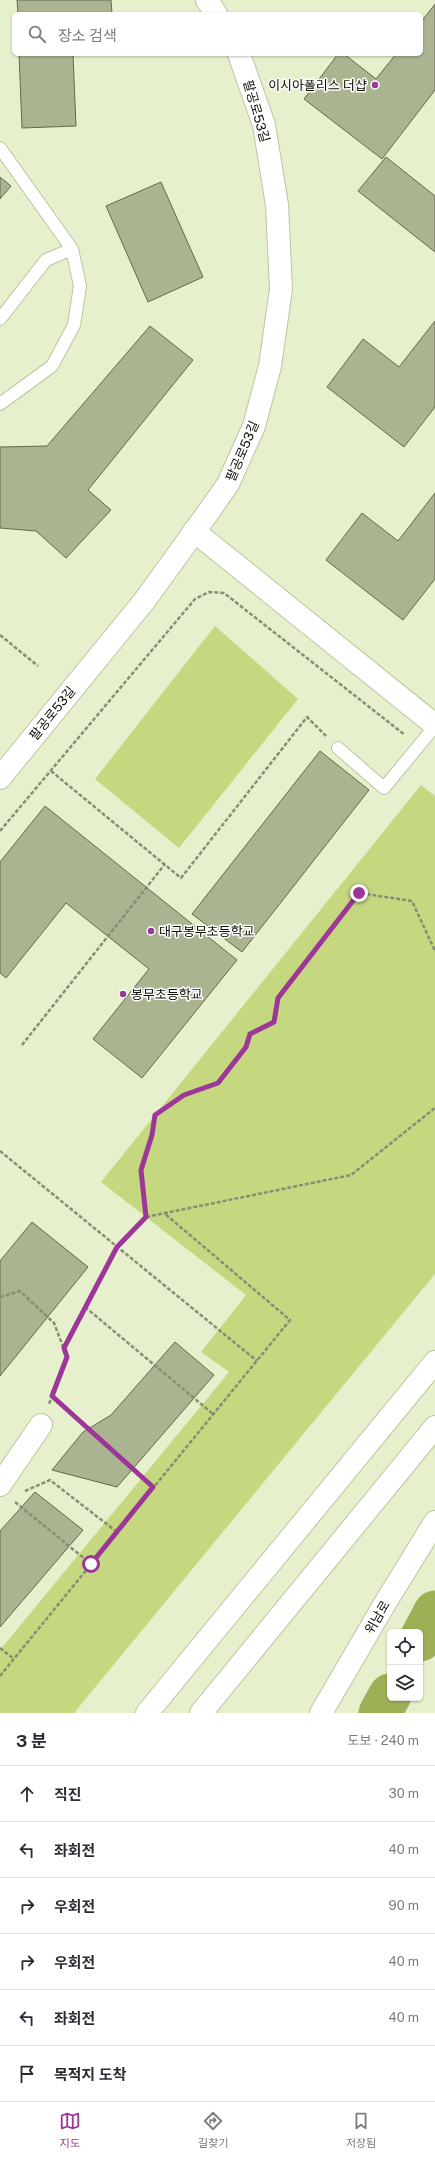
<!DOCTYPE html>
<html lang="ko">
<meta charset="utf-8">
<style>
:root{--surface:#fff;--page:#f7f7f7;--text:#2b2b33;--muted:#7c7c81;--line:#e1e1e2;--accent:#9c3699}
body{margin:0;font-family:"Public Sans","Noto Sans KR",sans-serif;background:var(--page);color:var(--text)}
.controls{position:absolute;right:12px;bottom:12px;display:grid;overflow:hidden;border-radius:6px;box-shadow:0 1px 3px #0004}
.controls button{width:36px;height:36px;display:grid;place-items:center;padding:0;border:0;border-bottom:1px solid var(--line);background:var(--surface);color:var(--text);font:20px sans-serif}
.stop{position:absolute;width:12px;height:12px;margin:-9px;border:3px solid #9c3699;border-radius:50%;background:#fff}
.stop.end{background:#9c3699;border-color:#fff;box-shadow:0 1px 4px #0008}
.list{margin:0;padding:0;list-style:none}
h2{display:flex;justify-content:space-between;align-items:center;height:52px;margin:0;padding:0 16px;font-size:17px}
h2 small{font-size:13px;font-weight:400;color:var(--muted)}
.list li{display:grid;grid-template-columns:26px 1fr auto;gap:12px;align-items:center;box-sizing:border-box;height:56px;padding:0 16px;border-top:1px solid var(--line)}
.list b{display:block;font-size:15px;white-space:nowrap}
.list em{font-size:13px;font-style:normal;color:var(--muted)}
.icon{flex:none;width:22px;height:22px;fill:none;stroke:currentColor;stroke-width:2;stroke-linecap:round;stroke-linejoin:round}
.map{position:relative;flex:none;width:435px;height:1713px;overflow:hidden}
.search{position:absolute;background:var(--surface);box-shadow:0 1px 3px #0004;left:12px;right:12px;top:12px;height:44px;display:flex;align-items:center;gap:10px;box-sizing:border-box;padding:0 14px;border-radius:6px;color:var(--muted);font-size:15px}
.sheet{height:388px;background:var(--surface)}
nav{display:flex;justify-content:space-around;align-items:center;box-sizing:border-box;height:56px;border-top:1px solid var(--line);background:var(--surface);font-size:11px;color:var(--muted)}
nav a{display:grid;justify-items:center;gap:2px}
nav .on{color:var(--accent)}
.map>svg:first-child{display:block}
</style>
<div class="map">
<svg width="435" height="1713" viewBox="0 0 435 1713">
<rect width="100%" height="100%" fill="#e7f0cc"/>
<path fill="#c5d87f" d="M215 626 298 699 179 848 95 779Z
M421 785 435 796V1274L74 1713H0V1650L229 1372 201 1352 246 1295 101 1182Z"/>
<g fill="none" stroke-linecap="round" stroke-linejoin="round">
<path stroke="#9db055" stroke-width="43" d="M420 1640 435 1612
M380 1713 390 1695"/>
</g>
<path fill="#abb491" stroke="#626a4a" d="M17 0H111L112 14H18Z
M435 4V90L382 159 304 99 338 54H344L376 79 396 54H421V22Z
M19 54H73L76 126 22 128Z
M386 157 435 196V252L358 191Z
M0 177 11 186 0 199Z
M161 182 203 277 148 302 106 206Z
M435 321V407L404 447 327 387 363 339 399 367Z
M150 326 193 360 88 490 111 510 66 558 36 531 0 528V447L47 446Z
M435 493V579L403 620 326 560 362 513 398 541Z
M320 751 369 790 242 952 192 914Z
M45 806 237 960 142 1078 93 1039 149 969 66 903 6 978 0 973V862Z
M32 1222 88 1267 0 1376V1261Z
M175 1342 214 1375 117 1487 52 1470 83 1432 111 1415Z
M35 1492 83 1530 0 1627V1531Z"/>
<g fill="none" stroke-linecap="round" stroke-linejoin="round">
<g stroke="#bcc5a2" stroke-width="14">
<path id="service" d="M0 148 72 249 80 286 74 325 52 366 0 404
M0 319 46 260 72 249
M338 748 384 788 435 726"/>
</g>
<g stroke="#bcc5a2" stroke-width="24">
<path id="minor" d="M194 531 435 725
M0 1485 41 1425"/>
</g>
<g stroke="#bcc5a2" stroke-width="24">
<path id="tertiary" d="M321 1713 384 1605 435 1522"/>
</g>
<g stroke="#bcc5a2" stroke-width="24">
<path id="secondary" d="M207 0 216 14
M0 778 145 600 207 514 228 484 254 426 270 366 281 289 277 205 264 125 239 54"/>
</g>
<g stroke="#bcc5a2" stroke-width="24">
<path id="trunk" d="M147 1713 435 1362
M201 1713 435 1427"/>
</g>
<path stroke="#878e75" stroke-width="2.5" stroke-dasharray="4 2" stroke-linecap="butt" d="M0 635 38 666
M51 771 181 878 307 717 326 736
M0 831 195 599 209 592 224 593 405 735
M22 1045 165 864
M0 1151 257 1361
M146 1217 141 1170 152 1135 155 1115 184 1095 218 1083 246 1047 250 1034 274 1022 278 998 359 893 412 901 435 951
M0 1297 20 1291 54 1323 67 1357 49 1404
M85 1307 213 1414
M64 1348 117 1247 146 1217 351 1175 435 1108
M52 1396 153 1487
M25 1491 50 1480 117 1532
M15 1502 91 1564
M0 1648 14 1659
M0 1676 290 1320 164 1213"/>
<use href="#service" stroke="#fff" stroke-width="12"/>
<use href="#minor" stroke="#fff" stroke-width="22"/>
<use href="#tertiary" stroke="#fff" stroke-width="22"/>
<use href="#secondary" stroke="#fff" stroke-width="22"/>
<use href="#trunk" stroke="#fff" stroke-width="22"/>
</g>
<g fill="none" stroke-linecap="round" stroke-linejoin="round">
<path stroke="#9c3699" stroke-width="5" d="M91 1564 153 1487 52 1396 67 1357 64 1348 117 1247 146 1217 141 1170 152 1135 155 1115 184 1095 218 1083 246 1047 250 1034 274 1022 278 998 359 893"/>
</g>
<g fill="#9c3699" stroke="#fff" stroke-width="1.5">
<circle cx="375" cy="85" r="4"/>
<circle cx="151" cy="931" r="4"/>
<circle cx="123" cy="994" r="4"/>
</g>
<g text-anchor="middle" stroke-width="3" stroke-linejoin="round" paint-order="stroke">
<g font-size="13" fill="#0c0f04" stroke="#fff" text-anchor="start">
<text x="367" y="90" text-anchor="end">이시아폴리스 더샵</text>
<text x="159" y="936">대구봉무초등학교</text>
<text x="131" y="999">봉무초등학교</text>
</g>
<g font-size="13" fill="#0c0f04" stroke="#fff">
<text transform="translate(257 111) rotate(74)" y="5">팔공로53길</text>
<text transform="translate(242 451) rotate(-67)" y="5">팔공로53길</text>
<text transform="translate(52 713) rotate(-51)" y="5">팔공로53길</text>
<text transform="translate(377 1617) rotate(-60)" y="5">위남로</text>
</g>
</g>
</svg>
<div class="controls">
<button><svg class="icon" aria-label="locate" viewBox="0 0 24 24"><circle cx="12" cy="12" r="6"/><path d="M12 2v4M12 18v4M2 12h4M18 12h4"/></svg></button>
<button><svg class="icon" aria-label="layers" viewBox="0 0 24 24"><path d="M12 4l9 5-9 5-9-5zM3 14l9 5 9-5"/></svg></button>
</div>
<div class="stop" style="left:91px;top:1564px"></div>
<div class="stop end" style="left:359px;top:893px"></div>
<div class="search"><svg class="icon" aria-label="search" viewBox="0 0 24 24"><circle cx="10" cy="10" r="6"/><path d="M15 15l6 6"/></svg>장소 검색</div>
</div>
<section class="sheet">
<h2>3 분<small>도보 · 240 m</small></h2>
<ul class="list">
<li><svg class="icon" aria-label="ahead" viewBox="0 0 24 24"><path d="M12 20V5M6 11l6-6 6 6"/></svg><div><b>직진</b></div><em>30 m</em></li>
<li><svg class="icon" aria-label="left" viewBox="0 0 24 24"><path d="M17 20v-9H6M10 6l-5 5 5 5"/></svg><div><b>좌회전</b></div><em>40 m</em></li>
<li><svg class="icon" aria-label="right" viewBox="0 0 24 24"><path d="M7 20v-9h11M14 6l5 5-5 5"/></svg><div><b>우회전</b></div><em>90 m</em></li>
<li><svg class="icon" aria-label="right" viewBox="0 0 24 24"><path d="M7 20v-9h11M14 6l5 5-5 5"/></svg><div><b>우회전</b></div><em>40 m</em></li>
<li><svg class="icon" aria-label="left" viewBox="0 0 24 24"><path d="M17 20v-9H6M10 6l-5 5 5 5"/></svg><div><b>좌회전</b></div><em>40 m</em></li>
<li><svg class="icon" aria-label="arrive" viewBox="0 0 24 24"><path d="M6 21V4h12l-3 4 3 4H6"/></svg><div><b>목적지 도착</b></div></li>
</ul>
</section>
<nav>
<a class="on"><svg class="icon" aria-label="map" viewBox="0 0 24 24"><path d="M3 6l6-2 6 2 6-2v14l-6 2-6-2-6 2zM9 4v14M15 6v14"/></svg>지도</a>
<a><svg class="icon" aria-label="directions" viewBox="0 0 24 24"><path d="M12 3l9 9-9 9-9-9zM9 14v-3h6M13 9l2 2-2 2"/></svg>길찾기</a>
<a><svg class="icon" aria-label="saved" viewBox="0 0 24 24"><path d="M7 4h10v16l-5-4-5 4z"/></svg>저장됨</a>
</nav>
